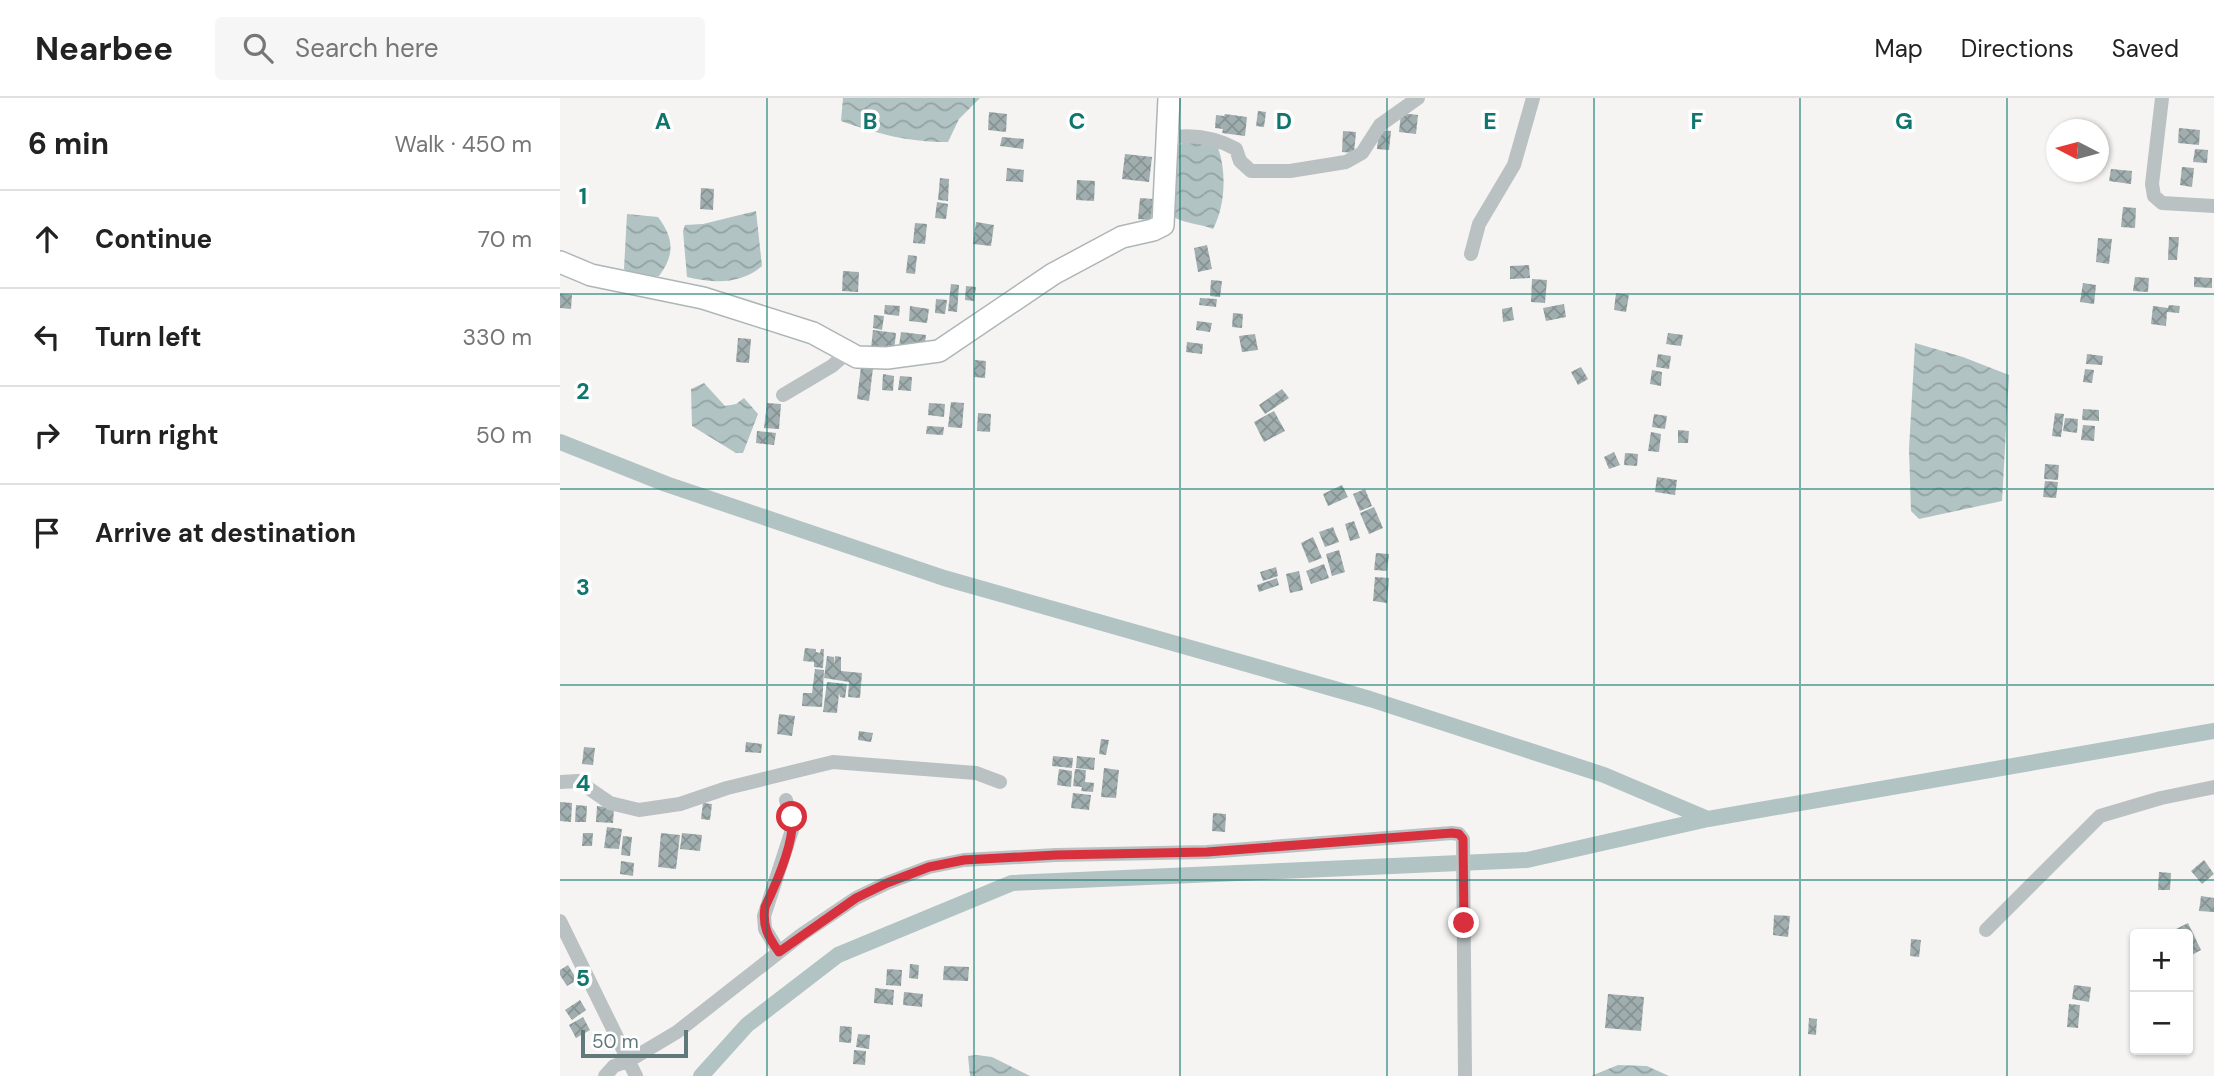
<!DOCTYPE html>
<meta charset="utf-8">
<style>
:root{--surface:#fff;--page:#f6f6f6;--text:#222;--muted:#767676;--line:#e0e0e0}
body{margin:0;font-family:"DM Sans",sans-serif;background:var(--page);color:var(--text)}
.controls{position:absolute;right:21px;bottom:21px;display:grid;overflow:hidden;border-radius:7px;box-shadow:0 2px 5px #0004}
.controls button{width:63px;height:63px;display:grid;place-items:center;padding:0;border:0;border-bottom:2px solid var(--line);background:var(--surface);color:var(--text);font:35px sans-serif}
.compass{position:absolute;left:1486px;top:21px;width:63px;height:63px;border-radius:50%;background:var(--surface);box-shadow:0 2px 5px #0004;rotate:276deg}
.scale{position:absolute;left:21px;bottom:18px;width:107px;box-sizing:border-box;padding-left:7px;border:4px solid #62797b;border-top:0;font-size:19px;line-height:24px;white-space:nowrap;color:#62797b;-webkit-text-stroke:5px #fff;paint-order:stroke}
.stop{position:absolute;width:21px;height:21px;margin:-16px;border:5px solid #d8303d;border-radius:50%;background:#fff}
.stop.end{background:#d8303d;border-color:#fff;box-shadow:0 2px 7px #0008}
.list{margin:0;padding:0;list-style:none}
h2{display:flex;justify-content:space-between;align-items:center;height:91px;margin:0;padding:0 28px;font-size:30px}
h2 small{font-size:23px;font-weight:400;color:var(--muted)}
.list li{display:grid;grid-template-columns:46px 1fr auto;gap:21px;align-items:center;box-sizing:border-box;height:98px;padding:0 28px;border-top:2px solid var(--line)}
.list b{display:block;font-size:26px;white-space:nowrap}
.list em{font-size:23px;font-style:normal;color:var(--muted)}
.icon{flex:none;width:38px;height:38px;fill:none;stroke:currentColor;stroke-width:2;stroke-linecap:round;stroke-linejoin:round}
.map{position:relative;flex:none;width:1654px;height:978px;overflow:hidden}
header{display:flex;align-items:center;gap:42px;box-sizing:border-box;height:98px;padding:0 35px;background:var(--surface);border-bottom:2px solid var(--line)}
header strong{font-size:33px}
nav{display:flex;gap:38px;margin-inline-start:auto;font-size:24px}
.search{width:490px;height:63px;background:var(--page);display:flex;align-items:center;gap:18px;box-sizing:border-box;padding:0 24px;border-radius:7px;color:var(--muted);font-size:26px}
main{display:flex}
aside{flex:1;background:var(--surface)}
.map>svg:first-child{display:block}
</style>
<header>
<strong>Nearbee</strong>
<div class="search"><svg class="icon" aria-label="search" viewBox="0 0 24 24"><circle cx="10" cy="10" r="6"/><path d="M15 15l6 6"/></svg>Search here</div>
<nav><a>Map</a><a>Directions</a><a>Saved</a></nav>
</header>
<main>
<aside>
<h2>6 min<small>Walk · 450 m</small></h2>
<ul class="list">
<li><svg class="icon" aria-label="ahead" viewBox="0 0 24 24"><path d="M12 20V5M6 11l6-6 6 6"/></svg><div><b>Continue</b></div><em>70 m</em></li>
<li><svg class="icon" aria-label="left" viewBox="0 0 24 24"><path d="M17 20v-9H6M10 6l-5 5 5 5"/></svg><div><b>Turn left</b></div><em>330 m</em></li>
<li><svg class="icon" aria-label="right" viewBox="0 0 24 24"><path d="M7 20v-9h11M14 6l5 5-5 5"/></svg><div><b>Turn right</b></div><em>50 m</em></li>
<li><svg class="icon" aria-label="arrive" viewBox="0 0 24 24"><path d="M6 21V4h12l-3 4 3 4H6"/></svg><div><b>Arrive at destination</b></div></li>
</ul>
</aside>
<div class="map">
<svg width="1654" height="978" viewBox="0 0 1654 978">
<defs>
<pattern id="water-waves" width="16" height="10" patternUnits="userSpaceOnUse" patternTransform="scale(1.75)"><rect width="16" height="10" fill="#b1c3c2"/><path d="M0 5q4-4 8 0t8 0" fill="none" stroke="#93a3a3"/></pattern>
<pattern id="building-cross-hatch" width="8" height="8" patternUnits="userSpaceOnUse" patternTransform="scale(1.75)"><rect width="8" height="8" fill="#a1aeaf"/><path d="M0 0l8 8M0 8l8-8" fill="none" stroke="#879293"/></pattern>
</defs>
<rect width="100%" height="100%" fill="#f5f4f2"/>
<path fill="url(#water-waves)" d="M283 0H420L399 21 388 44C347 44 319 36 281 23Z
M637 42 658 50C667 74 665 109 653 131 641 126 621 125 612 118L613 50 625 44Z
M196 113 202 168C180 187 153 185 127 179L123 133 125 127 143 126Z
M67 116 98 119C114 140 115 157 99 178L73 179 64 171Z
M1355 245 1403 259 1449 277 1442 403 1359 421 1351 413 1349 351Z
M144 285 165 308 176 306 184 300 198 316 183 355H176L132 328 131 291Z
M417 957 432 959 470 978H410L408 958Z
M1058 967 1087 968 1109 978H1031Z"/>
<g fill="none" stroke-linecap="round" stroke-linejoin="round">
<path stroke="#b1c3c2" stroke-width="16" d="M0 344 106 386 384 480 810 601 1044 677 1148 721 1654 633
M141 978 187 927 278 857 452 785 967 762 1148 721"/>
</g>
<path fill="url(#building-cross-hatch)" d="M698 13 706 14 704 29 696 28Z
M429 14 447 16 446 34 428 32Z
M841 15 858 17 856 36 839 34Z
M665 16 687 19 685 38 662 35 663 31 655 30 656 17 664 18Z
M1619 30 1640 32 1639 47 1618 45Z
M819 32 831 33 829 52 817 51Z
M783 33 796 34 794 55 782 54Z
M442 39 464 41 463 51 440 48Z
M1635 51 1648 52 1647 65 1633 64Z
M565 56 592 59 589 84 562 81Z
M1622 69 1634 70 1632 89 1620 87Z
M447 70 464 72 463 84 446 83Z
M1551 71 1572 73 1571 86 1549 83Z
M380 80 389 81 388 103 378 102Z
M517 82 535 83 534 103 516 102Z
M141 90 154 91 153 112 140 111Z
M580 100 593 101 591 122 578 121Z
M377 104 388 106 386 121 375 120Z
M1563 109 1576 110 1575 130 1561 129Z
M416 124 434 127 431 148 413 146Z
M355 125 367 126 365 146 353 145Z
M1609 139H1619L1617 162H1608Z
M1538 140 1552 141 1549 166 1536 164Z
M647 147 652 171 638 174 634 150Z
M348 157 357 158 355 176 346 175Z
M969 167 970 180 950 181V168Z
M283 173 299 174 298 194 282 193Z
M1575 179 1589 180 1588 194 1573 193Z
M1634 179 1652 180V190L1634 189Z
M972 181 987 182 985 205 971 204Z
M651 182 662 183 660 199 650 198Z
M1523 185 1536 187 1534 206 1520 204Z
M391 186 399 187 397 214 388 213Z
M406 188 416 189 414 203 405 202Z
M1056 195 1069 197 1066 214 1054 212Z
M0 196 12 197 11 211 0 210Z
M640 200 657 201 656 209 639 207Z
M376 201 387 202 385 216 375 215Z
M1004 206 1006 219 986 223 983 210Z
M325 207 340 208 339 218 324 216Z
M1609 207 1620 208 1619 215 1607 214 1606 228 1591 226 1593 208 1608 210Z
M350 208 369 211 367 225 349 223Z
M952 209 954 222 943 224 942 211Z
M673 215 683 216 682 230 672 229Z
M314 217 324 218 322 232 313 230Z
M637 223 652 225 650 234 636 232Z
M313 232 336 235 334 253 311 250Z
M341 234 366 237 364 251 339 248Z
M1108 235 1123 237 1121 248 1106 246Z
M695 236 698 252 682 254 679 238Z
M178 240 191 241 189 265 176 264Z
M627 244 643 246 642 256 626 254Z
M1098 256 1111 258 1109 271 1096 269Z
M1527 256 1543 258 1542 267 1526 266Z
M415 262 426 263 425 280 414 279Z
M301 269 313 270 309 303 297 301Z
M1021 269 1028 281 1018 287 1011 274Z
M1525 271 1534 272 1532 285 1523 284Z
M1092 272 1102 274 1101 288 1090 286Z
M323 276 334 278 333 293 322 292Z
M340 278 352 279 351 293 338 292Z
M722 291 729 300 705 316 699 307Z
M391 304 404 305 402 330 388 329Z
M207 305 221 306 219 331 204 330Z
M369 305 385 306 384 319 368 317Z
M1523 311 1539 312V323L1522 322Z
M714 313 725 333 704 344 694 324Z
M418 315 431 316 430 334 417 333Z
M1495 315 1504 316 1501 339 1492 338Z
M1094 316 1107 318 1105 331 1092 329Z
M1505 320 1518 321 1517 335 1503 333Z
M1523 327 1535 328 1534 343 1521 342Z
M367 328 384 329 383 337 366 336Z
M1118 332 1129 333 1128 345H1118Z
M197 333 216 335 214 347 196 345Z
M1091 334 1101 336 1099 354 1088 353Z
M1054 354 1060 367 1049 371 1044 359Z
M1065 355 1078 356 1077 368 1064 367Z
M1485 366 1499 367 1498 382 1484 381Z
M1097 379 1117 382 1115 397 1095 394Z
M1485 383 1498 384 1496 400 1483 399Z
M782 387 788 399 768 408 763 396Z
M805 391 812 408 800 413 793 396Z
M814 409 823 430 809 436 800 415Z
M794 423 800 440 790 443 785 426Z
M773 429 779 444 765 449 759 434Z
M753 439 762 460 749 465 741 445Z
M779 452 785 474 772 478 766 456Z
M816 455 829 456 827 473 814 472Z
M764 466 769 480 751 486 746 473Z
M716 469 718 478 703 483 700 474Z
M739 473 743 492 730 495 726 476Z
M815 479 829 480 827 505 813 503Z
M717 480 719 487 699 494 697 487Z
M245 550 256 551V554L260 555 261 551H264L263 570 254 569V564L243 563Z
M267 558 274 559V568L275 558 281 559V573L302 575 300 600 288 599 289 584 264 580Z
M255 571 264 572 262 609 242 608 243 595H252Z
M267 584 287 586 285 600 280 599 279 595 277 615 263 614Z
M219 616 235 618 232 638 217 636Z
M299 633 313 635 311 644 298 642Z
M541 641 549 642 546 657 539 656Z
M186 644 202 646 201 655 185 654Z
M24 649 35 650 33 667 22 666Z
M493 658 513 660 512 670 492 668Z
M517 658 535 660 534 672 516 670Z
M544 670 559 672 556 700 541 699Z
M499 671 512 673 511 689 497 687Z
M515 671 526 672 525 684 534 685 533 694 521 693 522 689 513 688Z
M513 695 531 697 529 712 511 710Z
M0 704 12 705 11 724 0 723Z
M143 705 152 706 150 722 141 721Z
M16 707 27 708 26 724H15Z
M37 708 54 710 53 725 36 724Z
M653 715 666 716 665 734 652 733Z
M47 729 62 731 59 751 44 750Z
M23 735H33L32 748H22Z
M101 735 120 737 116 771 98 769Z
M122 735 142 737 140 753 120 751Z
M63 738 72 739 70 758 61 757Z
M1644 762 1654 776 1642 786 1631 773Z
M61 763 74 765 73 778 60 776Z
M1599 774 1611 775 1610 792H1598Z
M1641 798 1654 800V814L1639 813Z
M1214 817 1230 818 1228 839 1213 837Z
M1628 825 1641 852 1628 859V836H1616L1614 832Z
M1351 841 1361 842 1359 859 1350 858Z
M350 866 359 867 358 881 349 880Z
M8 867 17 882 7 888 0 877V872Z
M384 868 409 869 408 883 383 882Z
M327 871 342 872 341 888 326 887Z
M1514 887 1531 889 1529 904 1512 901Z
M315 890 334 892 333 907 314 905Z
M344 894 363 896 362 909 343 907Z
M1048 896 1084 899 1081 933 1045 930Z
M20 902 26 912 12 922 5 912Z
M1509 906 1520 907 1518 930 1507 929Z
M23 919 30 932 16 940 9 927Z
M1249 920 1257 921 1256 937 1248 936Z
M280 928 292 929 291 945 279 944Z
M298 936 310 937 309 951 296 949Z
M294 952 306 953 305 967 293 966Z"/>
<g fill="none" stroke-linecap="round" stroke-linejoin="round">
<g stroke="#adb6b7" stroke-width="24">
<path id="secondary" d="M0 164 31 177 143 200 253 235 297 259 327 260 379 253 493 176 562 139 593 132 603 127 609 0"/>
</g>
<path stroke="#bac1c2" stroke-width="14" d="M1602 0 1592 86 1594 98 1602 105 1654 108
M607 40C631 36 654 39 676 51L680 63 691 73H730L786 64 802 55 820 27 858 0
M911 156 919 126 954 67 973 0
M223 297 272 268 288 254
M0 684 18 683 50 705 79 712 120 706 167 690 273 664 416 675 440 684
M0 823 76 978
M1426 832 1540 718 1601 700 1654 689
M219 854 205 831 204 818 233 729 226 702
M45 978 54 968 70 962 117 934 241 837 296 800 327 785 369 769 404 762 496 757 647 754 892 735 899 736 903 741 905 978"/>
<use href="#secondary" stroke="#fff" stroke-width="21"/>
</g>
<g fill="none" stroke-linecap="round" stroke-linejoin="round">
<path stroke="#d8303d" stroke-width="9" d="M232 719C235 744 216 786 205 809 202 828 208 839 219 854L296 800 327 785 369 769 404 762 496 757 647 754 892 735 899 736 903 741 904 825"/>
</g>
<path fill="none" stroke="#0f766e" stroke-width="2" stroke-opacity="0.55" d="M207 0V978M414 0V978M620 0V978M827 0V978M1034 0V978M1240 0V978M1447 0V978M0 196H1654M0 391H1654M0 587H1654M0 782H1654"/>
<g font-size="23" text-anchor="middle" font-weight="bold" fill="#0f766e" stroke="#fff" stroke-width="7" stroke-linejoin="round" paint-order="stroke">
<text x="103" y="31">A</text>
<text x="310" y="31">B</text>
<text x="517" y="31">C</text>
<text x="724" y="31">D</text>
<text x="930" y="31">E</text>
<text x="1137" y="31">F</text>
<text x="1344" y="31">G</text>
<text x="23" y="106">1</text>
<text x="23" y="301">2</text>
<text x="23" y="497">3</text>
<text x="23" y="693">4</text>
<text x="23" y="888">5</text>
</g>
</svg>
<div class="controls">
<button>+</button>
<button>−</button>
</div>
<svg class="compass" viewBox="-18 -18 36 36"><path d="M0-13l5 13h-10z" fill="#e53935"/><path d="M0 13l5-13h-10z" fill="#767676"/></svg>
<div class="scale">50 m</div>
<div class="stop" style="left:232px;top:719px"></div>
<div class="stop end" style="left:904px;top:825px"></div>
</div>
</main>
